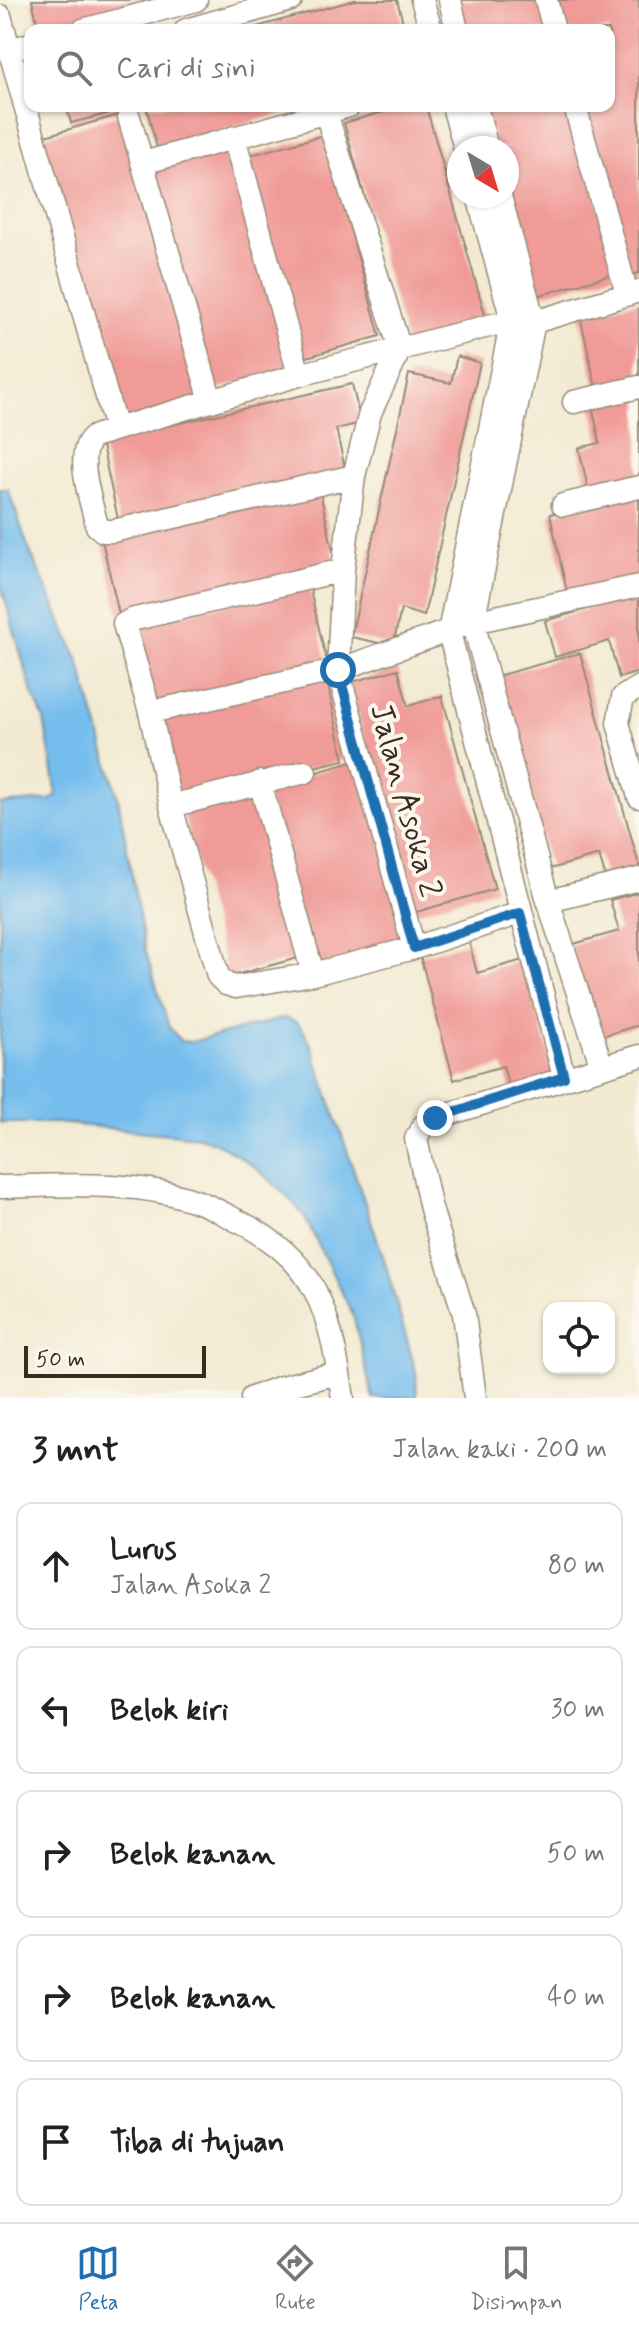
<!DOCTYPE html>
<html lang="id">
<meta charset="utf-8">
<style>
:root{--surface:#fff;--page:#f2f2f2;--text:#222;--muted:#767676;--line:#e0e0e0;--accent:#1f6fb2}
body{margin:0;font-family:Mynerve,sans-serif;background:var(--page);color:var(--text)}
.controls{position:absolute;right:24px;bottom:24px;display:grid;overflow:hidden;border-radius:16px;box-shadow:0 2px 6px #0004}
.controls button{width:72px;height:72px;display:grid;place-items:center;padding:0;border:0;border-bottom:2px solid var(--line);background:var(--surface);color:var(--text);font:40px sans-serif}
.compass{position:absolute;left:447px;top:136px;width:72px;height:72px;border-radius:50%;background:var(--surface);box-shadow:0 2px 6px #0004;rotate:142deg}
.scale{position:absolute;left:24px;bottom:20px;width:182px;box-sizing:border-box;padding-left:8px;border:4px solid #3b2a1e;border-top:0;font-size:22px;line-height:28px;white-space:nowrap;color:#3b2a1e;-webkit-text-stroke:6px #fbf7ec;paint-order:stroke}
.stop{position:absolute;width:24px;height:24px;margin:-18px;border:6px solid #1f6fb2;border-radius:50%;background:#fff}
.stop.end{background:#1f6fb2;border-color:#fff;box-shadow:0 2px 8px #0008}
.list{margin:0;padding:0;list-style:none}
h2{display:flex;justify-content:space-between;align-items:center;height:104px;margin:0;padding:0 32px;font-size:34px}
h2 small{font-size:26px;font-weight:400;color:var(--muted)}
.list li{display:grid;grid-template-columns:52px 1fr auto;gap:24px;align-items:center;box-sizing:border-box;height:128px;margin:0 16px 16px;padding:0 16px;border:2px solid var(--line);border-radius:16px}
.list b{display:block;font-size:30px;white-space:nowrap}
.list p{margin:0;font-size:26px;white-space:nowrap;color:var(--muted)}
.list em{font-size:26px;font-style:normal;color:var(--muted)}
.icon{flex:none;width:44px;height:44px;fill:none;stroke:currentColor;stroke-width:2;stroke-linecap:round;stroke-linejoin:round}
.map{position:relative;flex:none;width:639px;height:1398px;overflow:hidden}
.search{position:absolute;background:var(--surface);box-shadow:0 2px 6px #0004;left:24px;right:24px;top:24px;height:88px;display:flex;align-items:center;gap:20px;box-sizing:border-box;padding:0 28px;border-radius:16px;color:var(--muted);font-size:30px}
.sheet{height:824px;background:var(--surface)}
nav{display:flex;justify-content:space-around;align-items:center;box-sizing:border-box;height:112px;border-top:2px solid var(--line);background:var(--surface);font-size:22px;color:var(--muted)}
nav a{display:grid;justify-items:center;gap:4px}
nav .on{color:var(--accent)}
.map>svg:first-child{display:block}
</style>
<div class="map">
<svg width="639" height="1398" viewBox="0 0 639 1398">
<rect width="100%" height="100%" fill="#fbf7ec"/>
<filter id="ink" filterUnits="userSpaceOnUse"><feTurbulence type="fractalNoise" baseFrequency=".0125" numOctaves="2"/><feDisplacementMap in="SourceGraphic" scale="16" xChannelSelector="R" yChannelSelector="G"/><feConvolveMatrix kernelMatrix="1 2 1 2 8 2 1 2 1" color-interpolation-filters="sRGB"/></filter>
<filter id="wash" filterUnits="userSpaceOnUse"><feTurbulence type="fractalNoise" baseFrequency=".006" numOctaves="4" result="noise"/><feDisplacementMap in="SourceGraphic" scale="32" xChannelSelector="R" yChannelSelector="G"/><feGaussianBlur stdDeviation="1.8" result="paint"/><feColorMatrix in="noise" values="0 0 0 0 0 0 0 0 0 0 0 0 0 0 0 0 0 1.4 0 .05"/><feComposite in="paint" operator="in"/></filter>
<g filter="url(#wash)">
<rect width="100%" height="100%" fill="#f2ead1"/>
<path fill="#75bded" stroke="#587486" stroke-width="2" d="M0 489H8L28 547 79 661 118 798 145 949 169 1027 181 1041 190 1042 285 1018C301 1021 304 1032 311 1045L383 1256 416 1372 417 1398H373L353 1315 304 1216C281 1186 236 1147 199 1137L57 1123H0V804L49 800 56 796V789L44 719 32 692 0 582Z"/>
<g id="blocks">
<path fill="#f09b98" d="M32 0H159V1L51 30H39Z
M355 0H397L405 30H245Z
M454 0H541L549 30H463Z
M553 0H639V273L631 275 583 106H609V30H562Z
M66 106H133L134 107 71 123Z
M146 106H310L157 148Z
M404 106H426L487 322 407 345 344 123Z
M484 106H571L617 273 537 296 507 187V148H496Z
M122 114 202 400 122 422 42 137Z
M324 135 380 336 300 359 244 157Z
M231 145 294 367 214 390 151 168Z
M639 301V378L596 388 580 315Z
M457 356 480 363 424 616 401 609 393 646 351 637 409 374 451 383Z
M352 384 361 423 336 429 346 473 119 524 101 441Z
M639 394V481L589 493 579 448 600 443 592 405Z
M319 487 337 570 120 619 101 536Z
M639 494V581L568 597 550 514Z
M309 585 328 668 155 707 136 625Z
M639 594V672L619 678 609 641 555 657 545 621Z
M580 653 639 865V873L607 882 599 855 550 869 497 676Z
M398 669 408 706 442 696 495 889 413 913 349 683Z
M326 677 344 760 171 800 153 717Z
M359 760 409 941 314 968 265 787Z
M258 789 305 956 228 977 182 810Z
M639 892V1025L596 1038 570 945 619 931 610 900Z
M469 942 477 973 523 960 555 1076 510 1089 503 1066 454 1080 420 956Z"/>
</g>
</g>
<g filter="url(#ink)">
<use href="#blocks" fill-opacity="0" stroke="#968a78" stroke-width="2"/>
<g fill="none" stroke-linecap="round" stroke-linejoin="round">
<g stroke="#968a78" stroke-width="25">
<path id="minor" d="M422 0 431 30
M450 0 457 30
M546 0 554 30
M0 16 116 429
M83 30 196 0
M186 30 291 0
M9 50 30 44
M453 106 465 148
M476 106 487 148
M575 106 627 294
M326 113 400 349 370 413 354 476 343 570 338 670 414 948
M129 117 211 401
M234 137 299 375
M143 163 349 106
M478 196 512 320 449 632 564 1077
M500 196 534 322 473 622 548 901 602 1067
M534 322 639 291
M574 402 639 387
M354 476 113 531H103L97 526C92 504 74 455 92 438 98 434 109 432 116 429L299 375 512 320
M563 505 639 487
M343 570 131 620 124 624 150 712 171 806 218 976 226 984 236 987 313 974 414 948 520 913
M639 687 623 697 618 723 639 797
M150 712 338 670 473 622 639 586
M260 782 313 974
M171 806 305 772
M548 901 639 879
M0 1187C63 1185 142 1180 201 1203 215 1208 227 1216 240 1222 271 1238 299 1259 315 1291 332 1325 337 1362 343 1398
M252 1398 278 1388 338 1373
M475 1398 464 1314 431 1209 416 1139 422 1127 435 1118 639 1056"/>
</g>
<use href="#minor" stroke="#fff" stroke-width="22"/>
</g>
</g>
<g fill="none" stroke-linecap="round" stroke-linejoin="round" filter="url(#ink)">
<path stroke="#1f6fb2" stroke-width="10" d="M338 670 414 948 520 913 564 1077 435 1118"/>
</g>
<g text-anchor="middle" stroke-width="8" stroke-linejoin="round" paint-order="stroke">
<g font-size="32" fill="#3b2a1e" stroke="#fbf7ec">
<text transform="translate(407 800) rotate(75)" y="11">Jalan Asoka 2</text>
</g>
</g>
</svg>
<div class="controls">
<button><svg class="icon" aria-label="locate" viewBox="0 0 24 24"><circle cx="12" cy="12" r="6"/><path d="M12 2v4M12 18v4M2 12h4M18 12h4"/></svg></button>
</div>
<svg class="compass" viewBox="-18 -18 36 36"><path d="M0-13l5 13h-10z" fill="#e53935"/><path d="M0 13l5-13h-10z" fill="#767676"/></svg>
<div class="scale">50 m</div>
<div class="stop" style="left:338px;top:670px"></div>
<div class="stop end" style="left:435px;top:1118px"></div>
<div class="search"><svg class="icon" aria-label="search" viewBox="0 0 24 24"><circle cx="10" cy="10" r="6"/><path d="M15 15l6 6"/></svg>Cari di sini</div>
</div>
<section class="sheet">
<h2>3 mnt<small>Jalan kaki · 200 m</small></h2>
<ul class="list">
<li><svg class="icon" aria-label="ahead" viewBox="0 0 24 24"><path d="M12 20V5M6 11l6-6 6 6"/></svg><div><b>Lurus</b><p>Jalan Asoka 2</p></div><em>80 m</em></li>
<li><svg class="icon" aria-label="left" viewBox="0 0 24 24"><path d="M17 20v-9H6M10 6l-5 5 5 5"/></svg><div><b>Belok kiri</b></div><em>30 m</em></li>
<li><svg class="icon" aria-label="right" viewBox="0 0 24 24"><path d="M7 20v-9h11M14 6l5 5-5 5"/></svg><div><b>Belok kanan</b></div><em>50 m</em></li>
<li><svg class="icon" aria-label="right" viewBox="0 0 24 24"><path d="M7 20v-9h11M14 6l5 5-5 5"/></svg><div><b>Belok kanan</b></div><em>40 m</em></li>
<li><svg class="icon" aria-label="arrive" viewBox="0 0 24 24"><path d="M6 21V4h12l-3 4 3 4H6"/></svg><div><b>Tiba di tujuan</b></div></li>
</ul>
</section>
<nav>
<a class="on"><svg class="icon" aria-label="map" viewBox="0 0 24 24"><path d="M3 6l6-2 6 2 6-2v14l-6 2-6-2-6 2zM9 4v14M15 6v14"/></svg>Peta</a>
<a><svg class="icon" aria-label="directions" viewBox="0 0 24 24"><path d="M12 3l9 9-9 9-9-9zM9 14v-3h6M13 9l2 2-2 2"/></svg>Rute</a>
<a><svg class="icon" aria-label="saved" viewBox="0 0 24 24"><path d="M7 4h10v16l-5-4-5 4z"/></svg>Disimpan</a>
</nav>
